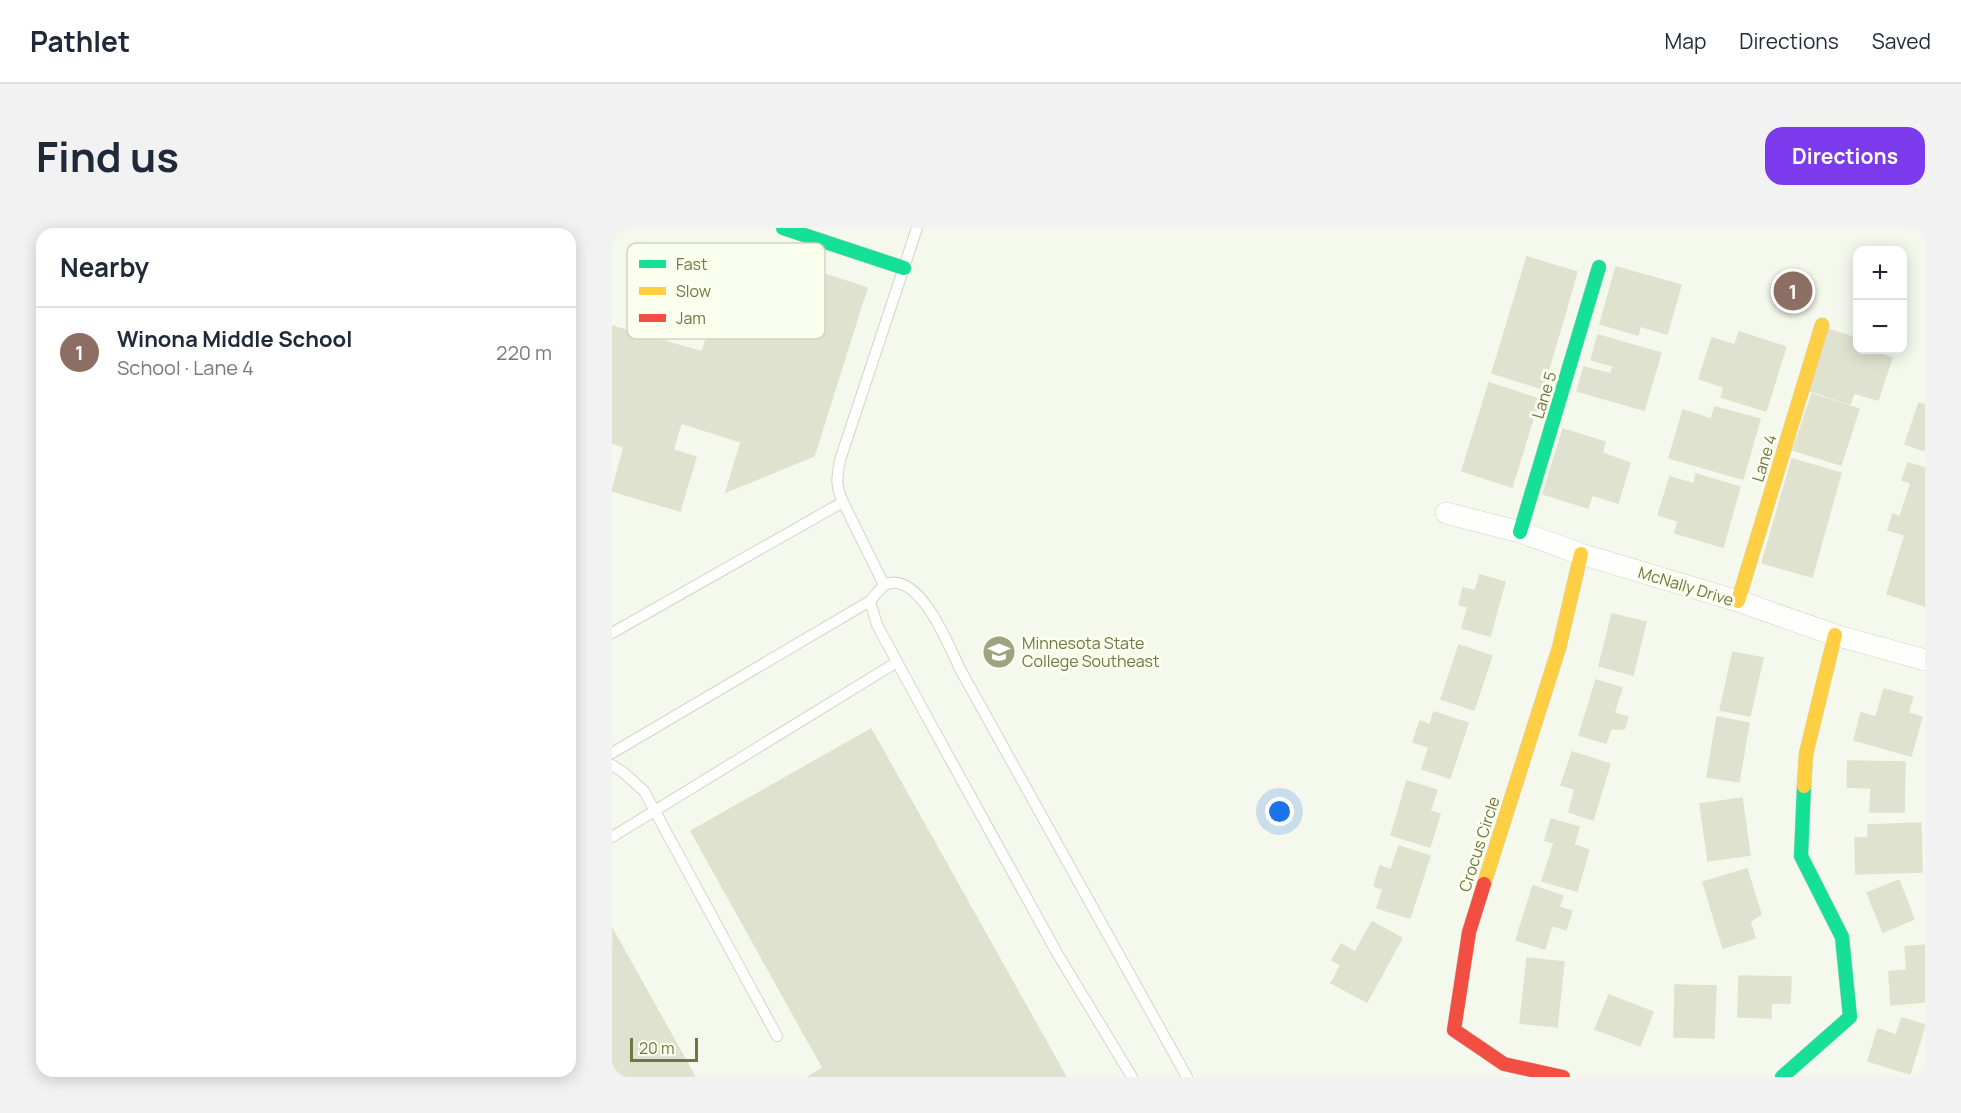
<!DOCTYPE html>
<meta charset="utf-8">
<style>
:root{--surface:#fff;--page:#f2f2f3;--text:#1f2937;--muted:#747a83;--line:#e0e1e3;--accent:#7c3aed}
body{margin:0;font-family:Manrope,sans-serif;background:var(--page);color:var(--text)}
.controls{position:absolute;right:18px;top:18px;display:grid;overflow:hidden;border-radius:12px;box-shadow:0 3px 15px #0003}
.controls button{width:54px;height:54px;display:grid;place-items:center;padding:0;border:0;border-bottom:2px solid var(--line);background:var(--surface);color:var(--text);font:30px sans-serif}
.scale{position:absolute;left:18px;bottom:15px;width:68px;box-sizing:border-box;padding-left:6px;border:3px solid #737545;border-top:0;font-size:16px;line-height:21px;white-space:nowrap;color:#737545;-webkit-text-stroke:4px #faffee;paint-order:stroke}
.you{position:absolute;left:668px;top:584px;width:21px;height:21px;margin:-15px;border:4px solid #fff;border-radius:50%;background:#1a73e8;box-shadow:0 0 0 9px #1a73e833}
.badge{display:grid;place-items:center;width:39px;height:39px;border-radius:50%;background:var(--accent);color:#fff;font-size:20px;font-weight:700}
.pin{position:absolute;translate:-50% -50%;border:3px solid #fff;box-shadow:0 2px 6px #0006}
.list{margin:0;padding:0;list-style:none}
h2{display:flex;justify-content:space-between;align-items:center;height:78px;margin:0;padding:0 24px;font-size:26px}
h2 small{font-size:20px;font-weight:400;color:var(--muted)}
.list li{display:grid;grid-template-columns:39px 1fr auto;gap:18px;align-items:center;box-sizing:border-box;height:90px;padding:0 24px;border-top:2px solid var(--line)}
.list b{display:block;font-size:22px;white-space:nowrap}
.list p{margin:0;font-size:20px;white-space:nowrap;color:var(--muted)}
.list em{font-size:20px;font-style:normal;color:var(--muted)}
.map{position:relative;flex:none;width:1313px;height:849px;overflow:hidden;border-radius:18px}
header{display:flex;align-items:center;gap:36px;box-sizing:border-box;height:84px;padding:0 30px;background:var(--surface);border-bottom:2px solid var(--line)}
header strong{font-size:28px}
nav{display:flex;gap:33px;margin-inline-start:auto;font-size:21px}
.intro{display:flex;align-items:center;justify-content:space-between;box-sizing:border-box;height:144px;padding:0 36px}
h1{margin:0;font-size:42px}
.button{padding:15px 27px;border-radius:18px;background:var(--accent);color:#fff;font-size:21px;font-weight:700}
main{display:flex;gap:36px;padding:0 36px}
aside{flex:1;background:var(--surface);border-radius:18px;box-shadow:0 3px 15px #0003}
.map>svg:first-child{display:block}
</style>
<header>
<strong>Pathlet</strong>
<nav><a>Map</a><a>Directions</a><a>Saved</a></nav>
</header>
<div class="intro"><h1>Find us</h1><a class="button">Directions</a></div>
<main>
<aside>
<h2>Nearby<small></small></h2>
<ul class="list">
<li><span class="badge" style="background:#8d6e63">1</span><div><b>Winona Middle School</b><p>School · Lane 4</p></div><em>220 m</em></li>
</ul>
</aside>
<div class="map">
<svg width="1313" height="849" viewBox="0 0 1313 849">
<rect width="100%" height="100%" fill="#f5f8ec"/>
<path fill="#e0e2d0" stroke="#e0e2cd" stroke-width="1.5" d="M125 17 255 60 202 228 114 264 129 214 69 195 61 222 84 229 68 283 0 263 12 219 0 215V98L90 124Z
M915 29 965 44 931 161 880 145Z
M1004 39 1069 57 1055 106 1028 98 1026 107 988 96Z
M1216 101 1246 111V122H1255L1280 130 1266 172 1242 165 1238 176 1196 162Z
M1127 104 1174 119 1154 183 1109 169 1112 159 1087 151 1100 110 1123 117Z
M986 107 1049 125 1032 182 965 163 972 139 999 146 1001 138 979 132Z
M877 155 927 171 900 259 850 243Z
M1200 166 1247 181 1229 237 1181 222Z
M1307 175 1313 177V223L1293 216Z
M1103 179 1148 191 1131 251 1057 230 1071 182 1099 191Z
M951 201 993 214 990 225 1018 235 1006 275 980 267 976 280 931 266Z
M1180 231 1229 245 1200 349 1150 335Z
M1296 235 1313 240V378L1275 366 1293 307 1276 302 1281 286 1288 289 1299 255 1290 252Z
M1084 246 1128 259 1111 319 1063 305 1066 293 1046 287 1058 249 1082 256Z
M868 347 893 354 878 408 850 400 856 379 847 377 851 360 863 363Z
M1000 386 1034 394 1021 447 987 438Z
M847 417 880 428 862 482 829 471Z
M1121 424 1151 430 1138 488 1108 482Z
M984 452 1010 460 1002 485 1016 489 1012 501H999L994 515 967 507Z
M1272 461 1301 469 1296 485 1310 489 1299 528 1242 512 1249 485 1264 489Z
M822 484 856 495 838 550 810 541 817 519 801 514 808 493 818 497Z
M1105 489 1137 495 1127 554 1095 549Z
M259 501 454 849H196L211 840 79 603Z
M960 524 998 536 981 592 957 584 963 561 949 557Z
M1236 533 1293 534 1292 584H1258L1259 560 1235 559Z
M795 553 825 562 818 583 828 586 818 619 779 607Z
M1130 570 1138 627 1096 633 1088 576Z
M939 591 967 599 962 617 977 622 965 663 930 653 942 615 933 612Z
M1309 595 1310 644 1244 646 1243 610H1256V597Z
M787 618 818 628 798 690 765 680 771 661 762 658 768 638 779 642Z
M1135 641 1149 686 1138 694 1143 710 1111 720 1091 654Z
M1287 652 1302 691 1271 704 1255 665Z
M921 658 951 668 947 679 960 683 954 702 940 697 933 721 904 712Z
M760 694 790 710 755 774 719 755 729 737 720 732 729 716 743 724Z
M1 702 83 849H0Z
M1313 717V774L1279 777 1277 744 1295 742 1293 719Z
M915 730 952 734 945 799 908 795Z
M1127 748 1179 749 1178 775H1159V790L1126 789Z
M1063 757 1104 758 1102 810 1062 809Z
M997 767 1041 784 1028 818 983 801Z
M1290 790 1313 797 1298 846 1256 833 1266 801 1284 807Z"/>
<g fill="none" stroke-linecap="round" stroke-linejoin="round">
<g stroke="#d3d5c5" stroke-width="12">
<path id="lane" d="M272 357 231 274C223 257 225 250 228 232L305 0
M258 373 265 397 316 491 445 725 520 849
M0 405 231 274
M0 525 258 373C264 367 270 356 278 355 310 349 337 418 348 441L575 849
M0 537 11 544 32 563 165 808
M0 609 285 434"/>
</g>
<g stroke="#d3d5c5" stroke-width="22">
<path id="street" d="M834 285 908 304 969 326 1126 373 1223 407 1313 432"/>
</g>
<g stroke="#d3d6c5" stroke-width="15">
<path id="fast" d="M171 0 292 40
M908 304 987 39
M1170 849 1238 789 1230 709 1189 628 1192 558"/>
</g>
<g stroke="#d3d6c5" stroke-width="15">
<path id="slow" d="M1126 373 1210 97
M1192 558 1194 526 1223 407
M872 656 947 420 969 326"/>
</g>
<g stroke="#d3d6c5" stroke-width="15">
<path id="jam" d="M872 656 857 704 842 802 892 836 951 849"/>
</g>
<use href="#lane" stroke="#fefefc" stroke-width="10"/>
<use href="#street" stroke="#fefefc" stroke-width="21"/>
<use href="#fast" stroke="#16e098" stroke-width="14"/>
<use href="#slow" stroke="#ffcf43" stroke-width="14"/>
<use href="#jam" stroke="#f24e42" stroke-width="14"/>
</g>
<defs>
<g id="university-disc" transform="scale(1.725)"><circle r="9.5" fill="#a0a37f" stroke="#faffee"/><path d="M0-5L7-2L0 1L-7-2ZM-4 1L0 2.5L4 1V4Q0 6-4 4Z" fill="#fff"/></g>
</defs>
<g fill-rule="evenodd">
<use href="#university-disc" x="387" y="424"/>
</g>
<g text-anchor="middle" stroke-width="6" stroke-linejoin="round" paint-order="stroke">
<g font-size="16" fill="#737545" stroke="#faffee">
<text transform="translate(932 167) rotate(-73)" y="6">Lane 5</text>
<text transform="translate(1152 230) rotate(-73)" y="6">Lane 4</text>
<text transform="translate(1074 358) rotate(17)" y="6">McNally Drive</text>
<text transform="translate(867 616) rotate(-72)" y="6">Crocus Circle</text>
</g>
<g font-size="16" fill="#737545" stroke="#faffee" text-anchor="start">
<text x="410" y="421">Minnesota State<tspan x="410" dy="18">College Southeast</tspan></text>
</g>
</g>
<rect x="15" y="15" width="198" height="96" rx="9" fill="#faffee" stroke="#d2d6bb" stroke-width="1.5"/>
<rect x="27" y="32" width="27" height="8" fill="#16e098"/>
<rect x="27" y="59" width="27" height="8" fill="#ffcf43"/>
<rect x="27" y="86" width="27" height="8" fill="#f24e42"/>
<g font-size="16" fill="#737545">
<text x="64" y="42">Fast</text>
<text x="64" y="69">Slow</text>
<text x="64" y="96">Jam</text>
</g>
</svg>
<div class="controls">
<button>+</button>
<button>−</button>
</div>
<div class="scale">20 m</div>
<div class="you"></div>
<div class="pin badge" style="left:1181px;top:63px;background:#8d6e63">1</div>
</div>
</main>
